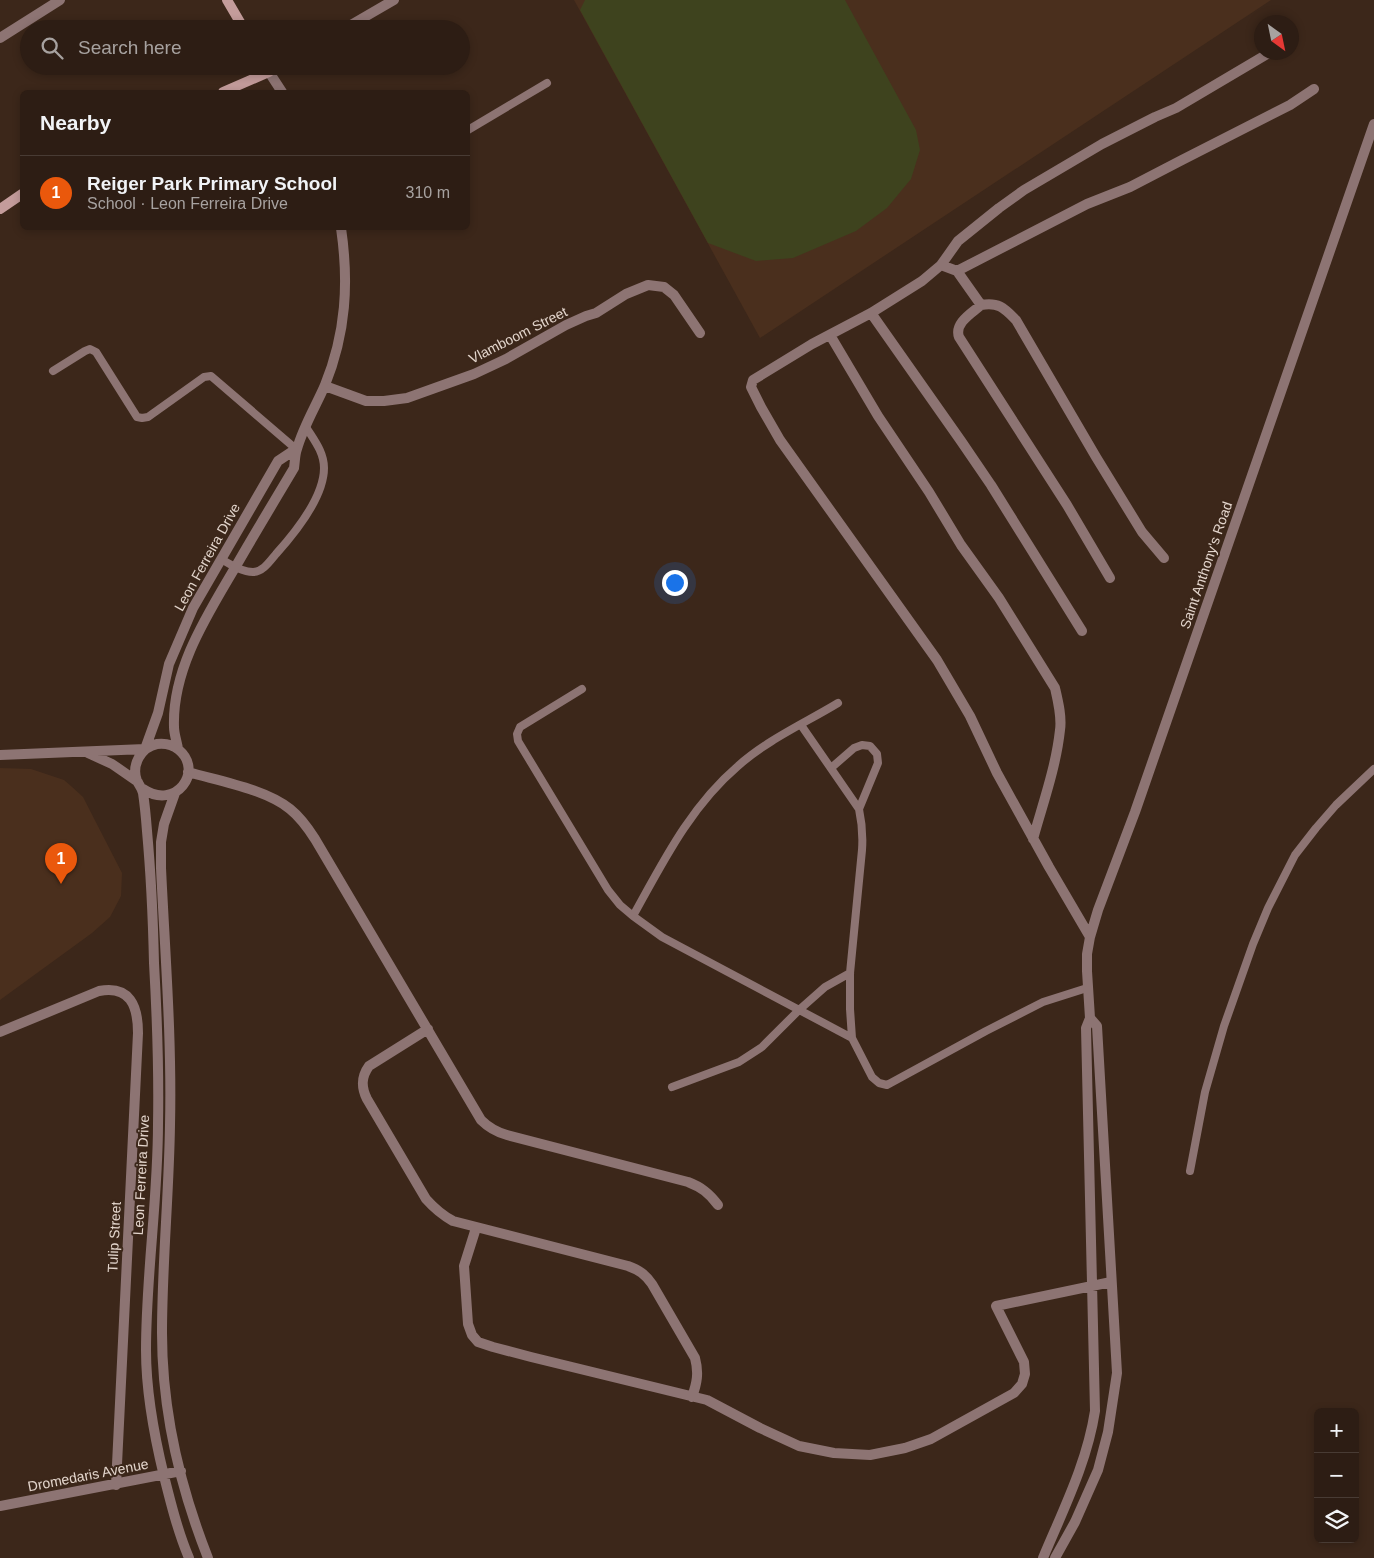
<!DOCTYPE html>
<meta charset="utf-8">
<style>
:root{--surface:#2d1d14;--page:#392a22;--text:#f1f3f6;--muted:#a7a2a0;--line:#483b34;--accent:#ea580c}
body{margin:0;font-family:Arial,sans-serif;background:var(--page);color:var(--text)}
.controls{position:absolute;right:15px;bottom:15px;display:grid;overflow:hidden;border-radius:8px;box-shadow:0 2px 8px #0003}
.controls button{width:45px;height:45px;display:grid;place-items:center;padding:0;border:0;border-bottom:1px solid var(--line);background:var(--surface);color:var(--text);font:25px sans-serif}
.compass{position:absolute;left:1254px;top:15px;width:45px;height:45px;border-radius:50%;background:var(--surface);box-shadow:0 2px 8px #0003;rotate:147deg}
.you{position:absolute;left:674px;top:582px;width:18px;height:18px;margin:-12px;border:4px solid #fff;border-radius:50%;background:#1a73e8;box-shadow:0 0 0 8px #1a73e833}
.badge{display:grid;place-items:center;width:32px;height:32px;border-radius:50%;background:var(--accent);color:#fff;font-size:16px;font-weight:700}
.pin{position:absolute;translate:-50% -41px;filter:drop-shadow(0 1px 2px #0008)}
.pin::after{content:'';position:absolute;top:26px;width:18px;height:15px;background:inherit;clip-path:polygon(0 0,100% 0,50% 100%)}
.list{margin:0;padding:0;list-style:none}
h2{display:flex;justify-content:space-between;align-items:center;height:65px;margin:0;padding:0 20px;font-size:21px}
h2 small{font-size:16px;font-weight:400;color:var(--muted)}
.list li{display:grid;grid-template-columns:32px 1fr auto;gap:15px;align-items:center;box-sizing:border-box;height:75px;padding:0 20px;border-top:1px solid var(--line)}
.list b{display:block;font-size:19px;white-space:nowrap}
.list p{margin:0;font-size:16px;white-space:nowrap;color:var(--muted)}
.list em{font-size:16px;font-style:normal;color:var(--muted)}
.icon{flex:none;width:28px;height:28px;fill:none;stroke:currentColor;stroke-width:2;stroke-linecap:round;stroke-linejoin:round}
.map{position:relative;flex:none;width:1374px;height:1558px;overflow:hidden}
.search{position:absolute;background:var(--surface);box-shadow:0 2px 8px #0003;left:20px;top:20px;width:450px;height:55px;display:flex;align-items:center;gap:12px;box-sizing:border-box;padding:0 18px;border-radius:28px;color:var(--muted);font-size:19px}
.panel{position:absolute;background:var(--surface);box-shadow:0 2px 8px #0003;left:20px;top:90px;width:450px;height:140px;border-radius:8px}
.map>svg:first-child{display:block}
</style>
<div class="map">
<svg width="1374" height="1558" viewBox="0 0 1374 1558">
<rect width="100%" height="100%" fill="#3c271a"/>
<path fill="#4a2f1d" d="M574 0H1271L760 338Z
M0 768 31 769 64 780 71 786 83 797 122 873 121 896 110 917 92 933 0 1000Z"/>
<path fill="#3e431e" d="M585 0H845L916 130 920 150 911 179 887 208 856 231 793 258 756 261 708 243 580 10Z"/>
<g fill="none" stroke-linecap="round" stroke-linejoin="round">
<path stroke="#8d7473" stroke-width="8" d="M468 130 547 83
M53 371 85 351 90 349 96 352 137 417 142 418 148 417 204 377 211 376 296 449
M221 559C230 564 241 572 253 572 263 572 270 561 276 554 294 534 324 497 324 468 324 452 314 440 306 427
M582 689 520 727 517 734 518 741 608 890 620 905 633 916
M838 703C805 723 767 740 738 766 690 807 663 862 633 916L662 937 852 1038
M801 725 859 809C862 823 863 836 862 850L850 973V1009L852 1038 872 1077 879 1083 887 1085 986 1031 1043 1002 1087 988
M831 768 854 748 862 745 870 746 877 754 878 763 859 809
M672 1087 739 1062 762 1047 799 1010 825 987 850 973
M1190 1171 1205 1092 1224 1026 1253 944 1268 908 1295 855 1316 828 1336 805 1374 769"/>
<path stroke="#8d7473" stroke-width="10" d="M344 29 394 0
M0 38 60 0
M279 66 269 72 282 92
M941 265 957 271 1087 204 1130 187 1182 160 1290 105 1314 89
M957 271 981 305C972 313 954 323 959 337L1067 505 1110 578
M981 305C999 302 1004 308 1016 320L1096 457 1142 532 1164 558
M871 313 961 441 991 485 1082 631
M830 335 878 416 929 492 961 545 999 598 1055 688C1058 701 1062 717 1060 730 1056 767 1043 803 1033 839
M325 386 366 401H384L407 398 474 374 506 359 566 325 586 316 596 313 626 294 648 285 664 287 674 295 700 333
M178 749C177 742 174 734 174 727 172 668 208 614 236 566 255 533 275 500 294 468 295 461 295 454 297 449 303 427 316 406 325 385 346 333 349 283 341 228
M88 753 112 764 138 782
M0 755 145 749 158 713 169 664 193 608 278 461 296 449
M188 772C219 781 265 789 290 809 300 817 308 828 315 839L481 1120C489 1128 496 1132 507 1135L688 1182C701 1187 709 1193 718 1205
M143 789C176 811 204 771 179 750 173 745 165 743 157 744 141 747 131 765 137 781 139 785 142 788 143 793 145 806 146 818 147 831 151 875 153 919 154 963 157 1016 159 1070 158 1124 158 1199 146 1275 146 1350 146 1393 154 1435 164 1476 171 1504 178 1532 189 1558
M175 793 164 824 161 842V868C165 953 172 1039 170 1125 169 1194 162 1264 162 1333 162 1410 180 1487 208 1558
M1090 937 1049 867 997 773 970 716 937 660 780 440 761 407 751 387 753 380 812 344 871 313 922 281 941 265 958 241 999 208 1024 190 1102 144 1155 117 1176 108 1269 53
M428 1029 369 1066C361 1077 361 1087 367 1099L426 1199C434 1208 442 1215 453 1221L628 1266C639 1270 645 1274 652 1284L695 1358C699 1373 697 1383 692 1397
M0 1032 99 991C130 985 138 1006 138 1033L116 1485
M476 1228 464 1266 468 1324 472 1335 478 1342 493 1347 531 1357 707 1400 760 1428 799 1446 834 1453 870 1455 905 1448 931 1439 1014 1393 1022 1384 1025 1374 1024 1362 996 1306 1111 1282
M0 1506 181 1471
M1043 1558C1063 1510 1087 1463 1095 1411L1086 1028 1090 1018 1087 971V954L1090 937 1098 910 1135 812 1374 124
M1055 1558 1075 1522 1098 1470 1108 1432 1117 1373 1097 1026 1090 1018"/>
<path stroke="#c49c9b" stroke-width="10" d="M227 0 244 29
M223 92 269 72 266 66
M0 209 22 194"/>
</g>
<g text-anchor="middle" stroke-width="4" stroke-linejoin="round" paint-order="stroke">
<g font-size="14" fill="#e3d5cc" stroke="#3c271a">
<text transform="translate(518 335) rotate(-27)" y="5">Vlamboom Street</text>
<text transform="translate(207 557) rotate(-61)" y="5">Leon Ferreira Drive</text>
<text transform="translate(1206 565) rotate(-71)" y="5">Saint Anthony's Road</text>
<text transform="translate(141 1175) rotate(-87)" y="5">Leon Ferreira Drive</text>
<text transform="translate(114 1237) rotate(-87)" y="5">Tulip Street</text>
<text transform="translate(88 1475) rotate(-11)" y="5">Dromedaris Avenue</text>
</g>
</g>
</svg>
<div class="controls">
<button>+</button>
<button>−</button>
<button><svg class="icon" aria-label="layers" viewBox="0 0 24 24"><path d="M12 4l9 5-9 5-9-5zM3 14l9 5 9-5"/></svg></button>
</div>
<svg class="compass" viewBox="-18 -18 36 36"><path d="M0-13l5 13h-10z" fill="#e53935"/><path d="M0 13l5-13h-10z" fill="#a7a2a0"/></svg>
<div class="you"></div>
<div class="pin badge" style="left:61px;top:884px">1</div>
<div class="search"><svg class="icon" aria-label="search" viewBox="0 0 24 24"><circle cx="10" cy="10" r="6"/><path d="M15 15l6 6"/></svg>Search here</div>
<section class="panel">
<h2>Nearby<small></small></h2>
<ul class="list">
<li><span class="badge">1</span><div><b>Reiger Park Primary School</b><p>School · Leon Ferreira Drive</p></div><em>310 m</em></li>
</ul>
</section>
</div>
